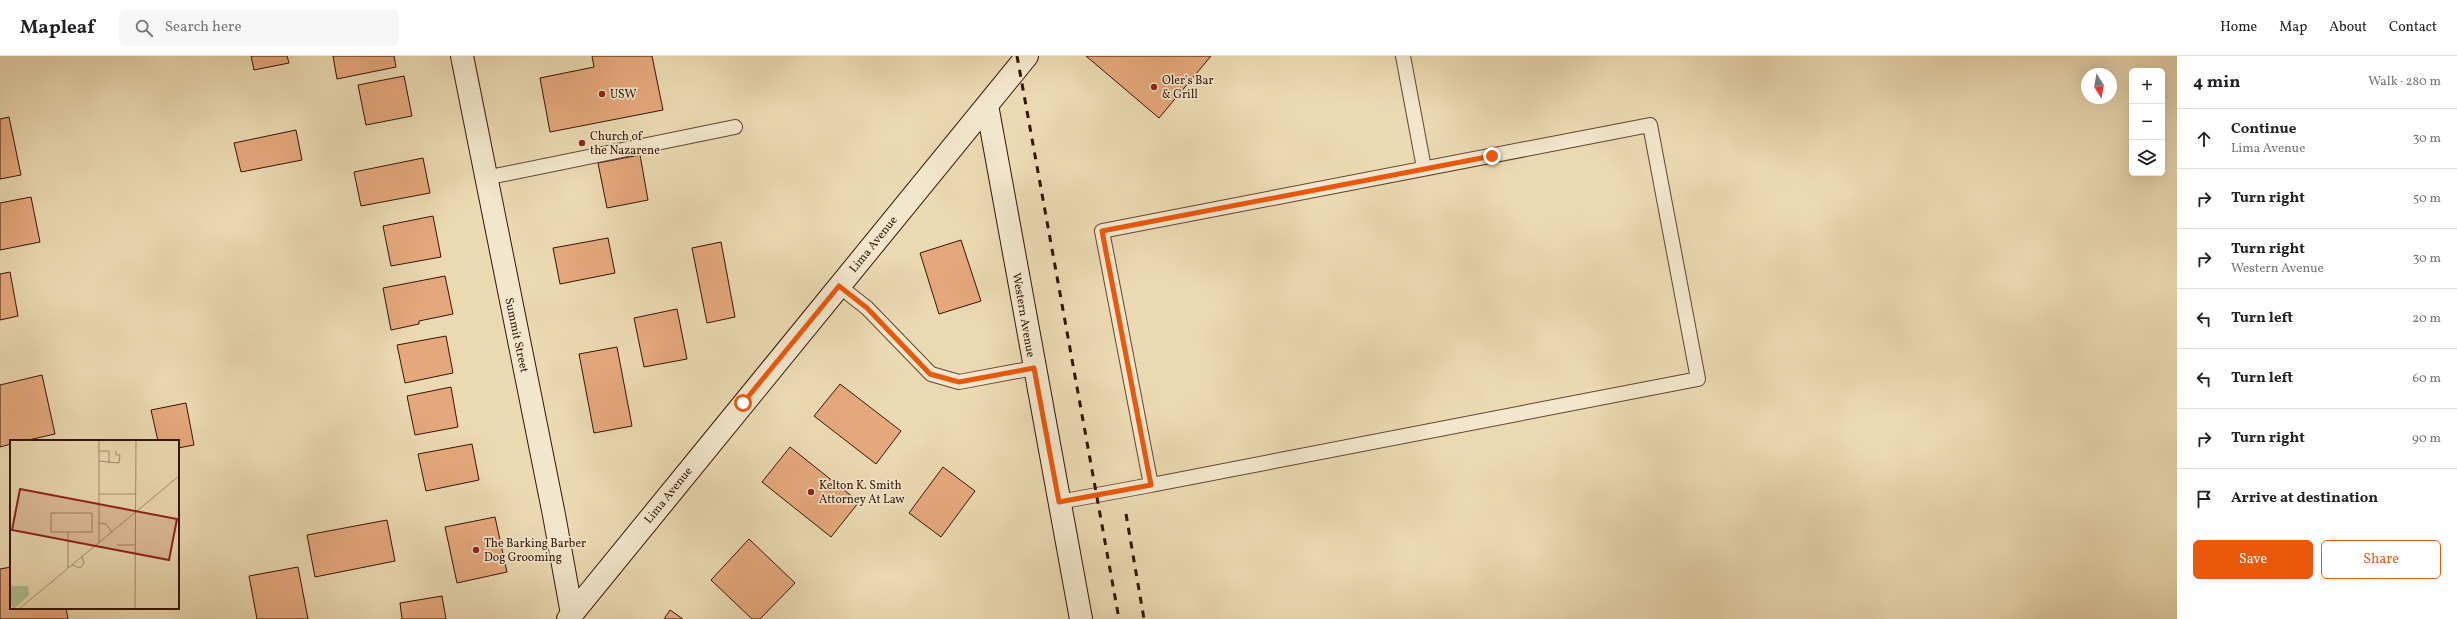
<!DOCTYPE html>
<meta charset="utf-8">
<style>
:root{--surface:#fff;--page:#f6f6f6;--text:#202124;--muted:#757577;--line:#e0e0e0;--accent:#ea580c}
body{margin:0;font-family:Vollkorn,serif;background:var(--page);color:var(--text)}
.controls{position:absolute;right:12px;top:12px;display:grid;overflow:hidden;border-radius:6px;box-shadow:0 4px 16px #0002}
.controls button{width:36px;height:36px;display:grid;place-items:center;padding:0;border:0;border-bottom:1px solid var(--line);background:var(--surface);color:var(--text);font:20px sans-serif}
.compass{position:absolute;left:2081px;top:12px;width:36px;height:36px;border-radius:50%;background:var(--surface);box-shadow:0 4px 16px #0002;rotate:169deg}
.stop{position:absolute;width:12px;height:12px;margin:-9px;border:3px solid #ea580c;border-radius:50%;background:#fff}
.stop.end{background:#ea580c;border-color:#fff;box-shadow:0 1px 4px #0008}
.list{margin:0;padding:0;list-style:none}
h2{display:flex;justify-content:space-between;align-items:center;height:52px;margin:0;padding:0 16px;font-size:17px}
h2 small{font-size:13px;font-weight:400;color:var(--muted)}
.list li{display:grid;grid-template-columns:26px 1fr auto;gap:12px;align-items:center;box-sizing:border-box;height:60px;padding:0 16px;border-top:1px solid var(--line)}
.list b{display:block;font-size:15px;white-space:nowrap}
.list p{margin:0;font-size:13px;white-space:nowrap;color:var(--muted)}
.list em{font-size:13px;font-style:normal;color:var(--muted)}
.actions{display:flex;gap:8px;padding:12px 16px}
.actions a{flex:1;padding:9px 0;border:1px solid var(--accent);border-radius:6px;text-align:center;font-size:14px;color:var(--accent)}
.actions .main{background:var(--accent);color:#fff}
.icon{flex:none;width:22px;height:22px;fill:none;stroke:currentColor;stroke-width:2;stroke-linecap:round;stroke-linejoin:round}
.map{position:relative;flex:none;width:2177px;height:563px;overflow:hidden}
header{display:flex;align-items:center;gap:24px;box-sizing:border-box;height:56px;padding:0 20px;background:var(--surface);border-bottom:1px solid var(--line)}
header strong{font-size:19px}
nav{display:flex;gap:22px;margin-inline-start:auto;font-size:14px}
.search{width:280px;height:36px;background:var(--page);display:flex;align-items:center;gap:10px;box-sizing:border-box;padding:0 14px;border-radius:6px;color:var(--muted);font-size:15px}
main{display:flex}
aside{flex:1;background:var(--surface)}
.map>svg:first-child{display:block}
</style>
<header>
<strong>Mapleaf</strong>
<div class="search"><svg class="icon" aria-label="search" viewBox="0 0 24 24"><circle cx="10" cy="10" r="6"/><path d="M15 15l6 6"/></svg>Search here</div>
<nav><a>Home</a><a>Map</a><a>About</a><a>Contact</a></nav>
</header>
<main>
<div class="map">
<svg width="2177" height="563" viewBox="0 0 2177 563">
<rect width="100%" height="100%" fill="#ebd9b1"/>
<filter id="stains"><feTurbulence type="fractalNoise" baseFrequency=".005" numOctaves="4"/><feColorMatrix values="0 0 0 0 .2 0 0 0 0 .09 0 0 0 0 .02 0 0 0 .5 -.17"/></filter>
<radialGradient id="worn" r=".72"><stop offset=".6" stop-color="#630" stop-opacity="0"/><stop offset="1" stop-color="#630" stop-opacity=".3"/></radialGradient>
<path fill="#e5a87c" stroke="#351407" d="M251 0H287L289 7 254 14Z
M333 0H394L396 11 337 23Z
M592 0H652L663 54 550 76 540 22 594 11Z
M1086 0H1211L1159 62Z
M404 20 412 60 366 69 358 29Z
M9 61 21 119 0 123V63Z
M296 74 302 104 241 116 234 87Z
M640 99 648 144 607 152 598 107Z
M423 102 430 137 361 150 354 116Z
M31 141 40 186 0 194V147Z
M433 160 441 201 391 210 383 170Z
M608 182 615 217 560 228 553 192Z
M961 184 981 245 939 258 920 197Z
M721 186 735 261 707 267 692 192Z
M10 216 18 260 0 264V218Z
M445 220 453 258 419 265V268L391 274 383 232Z
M677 253 687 303 644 311 634 262Z
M446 280 453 317 405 327 397 289Z
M617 291 632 370 594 377 579 298Z
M42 319 55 378 24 385H11V388L0 391V329Z
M840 328 901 375 876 408 814 360Z
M451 331 458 371 415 379 407 340Z
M186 347 194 389 178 392V385H158L151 354Z
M472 388 479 424 426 435 418 398Z
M790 391 859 446 831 481 762 426Z
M943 411 975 435 941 481 909 457Z
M495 461 507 516 457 527 445 471Z
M387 464 395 505 315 521 307 479Z
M749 483 795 527 760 563H752L711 524Z
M11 511V552H66L68 563H0V513Z
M298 511 308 563H257L249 520Z
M442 540 446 563H402L400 547Z
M670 554 683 563H664Z"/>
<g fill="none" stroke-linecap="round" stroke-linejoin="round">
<g stroke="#624532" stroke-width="16">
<path id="lane" d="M1403 0 1424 112
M1650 69 1698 323 1151 429 1102 175Z
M485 122 735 71
M839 230 867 252 931 318 959 326 1034 312
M1059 446 1151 429"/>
</g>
<g stroke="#351407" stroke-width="24">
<path id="secondary" d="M462 0 554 459 572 558
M987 49 1081 563
M568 563 1027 0"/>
</g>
<use href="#lane" stroke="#f2e6cc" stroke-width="14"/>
<use href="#secondary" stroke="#f2e6cc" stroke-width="22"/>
<path stroke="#351407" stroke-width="3" stroke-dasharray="7 7" stroke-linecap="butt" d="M1017 0 1119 563
M1126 458 1144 563"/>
</g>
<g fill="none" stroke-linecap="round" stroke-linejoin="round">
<path stroke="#ea580c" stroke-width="5" d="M743 347 839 230 867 252 930 318 959 326 1034 312 1059 446 1151 429 1102 175 1492 100"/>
</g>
<g fill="#8f2418" stroke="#f2e6cc" stroke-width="1.5">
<circle cx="1154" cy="31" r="4"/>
<circle cx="602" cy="38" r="4"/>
<circle cx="582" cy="87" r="4"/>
<circle cx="811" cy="436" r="4"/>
<circle cx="476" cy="494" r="4"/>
</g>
<g text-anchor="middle" stroke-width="3.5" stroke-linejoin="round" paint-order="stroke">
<g font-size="12" fill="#351407" stroke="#f2e6cc" text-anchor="start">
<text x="1162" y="28">Oler's Bar<tspan x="1162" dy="14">&amp; Grill</tspan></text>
<text x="610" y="42">USW</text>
<text x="590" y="84">Church of<tspan x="590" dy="14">the Nazarene</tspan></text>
<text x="819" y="433">Kelton K. Smith<tspan x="819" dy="14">Attorney At Law</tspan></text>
<text x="484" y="491">The Barking Barber<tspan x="484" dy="14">Dog Grooming</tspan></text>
</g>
<g font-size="12" fill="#351407" stroke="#f2e6cc">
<text transform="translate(873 188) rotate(-51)" y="4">Lima Avenue</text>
<text transform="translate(1024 259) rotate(80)" y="4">Western Avenue</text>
<text transform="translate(517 279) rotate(78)" y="4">Summit Street</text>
<text transform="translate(668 439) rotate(-51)" y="4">Lima Avenue</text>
</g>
</g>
<g transform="translate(10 384)">
<rect width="169" height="169" fill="#ebd9b1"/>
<path d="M0 146H18L19 155 4 169 0 164Z" fill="#b1c091"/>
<path fill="none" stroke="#a28a6d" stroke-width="1" d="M89 11H99V23M89 21 109 23 110 15H106V11M89 54H126M41 73H82V92H41ZM89 83 96 84 102 92M89 103V0M107 105H126M62 125 70 128 74 123 72 116M58 128V92M9 169 169 36M125 169 126 0"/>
<path fill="#8f2418" fill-opacity="0.15" stroke="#8f2418" stroke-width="2" d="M10 49 167 79 159 120 2 90Z"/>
<rect width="169" height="169" fill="none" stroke="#351407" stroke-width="2"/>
</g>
<rect width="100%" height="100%" filter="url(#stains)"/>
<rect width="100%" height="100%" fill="url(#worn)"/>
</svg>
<div class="controls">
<button>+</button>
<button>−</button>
<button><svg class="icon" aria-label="layers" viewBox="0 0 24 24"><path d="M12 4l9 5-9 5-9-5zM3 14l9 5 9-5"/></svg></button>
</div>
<svg class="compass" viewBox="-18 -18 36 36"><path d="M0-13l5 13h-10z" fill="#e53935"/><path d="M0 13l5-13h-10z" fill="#757577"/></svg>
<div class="stop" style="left:743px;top:347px"></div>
<div class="stop end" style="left:1492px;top:100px"></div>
</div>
<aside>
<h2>4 min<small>Walk · 280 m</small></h2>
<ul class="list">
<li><svg class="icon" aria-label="ahead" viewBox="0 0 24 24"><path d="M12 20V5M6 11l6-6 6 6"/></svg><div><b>Continue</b><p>Lima Avenue</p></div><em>30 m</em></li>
<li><svg class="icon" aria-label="right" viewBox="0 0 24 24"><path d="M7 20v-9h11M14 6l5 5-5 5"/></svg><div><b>Turn right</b></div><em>50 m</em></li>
<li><svg class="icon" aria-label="right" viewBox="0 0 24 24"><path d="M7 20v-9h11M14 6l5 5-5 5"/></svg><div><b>Turn right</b><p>Western Avenue</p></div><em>30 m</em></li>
<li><svg class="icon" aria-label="left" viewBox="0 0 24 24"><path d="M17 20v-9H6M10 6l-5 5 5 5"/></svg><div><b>Turn left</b></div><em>20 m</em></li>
<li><svg class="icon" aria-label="left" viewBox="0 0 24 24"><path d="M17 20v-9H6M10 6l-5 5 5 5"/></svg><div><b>Turn left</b></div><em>60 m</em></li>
<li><svg class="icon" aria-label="right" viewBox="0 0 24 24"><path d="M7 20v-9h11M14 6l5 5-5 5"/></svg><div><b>Turn right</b></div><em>90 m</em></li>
<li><svg class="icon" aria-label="arrive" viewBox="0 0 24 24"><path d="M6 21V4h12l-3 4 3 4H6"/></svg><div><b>Arrive at destination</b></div></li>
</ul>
<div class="actions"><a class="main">Save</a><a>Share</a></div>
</aside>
</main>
